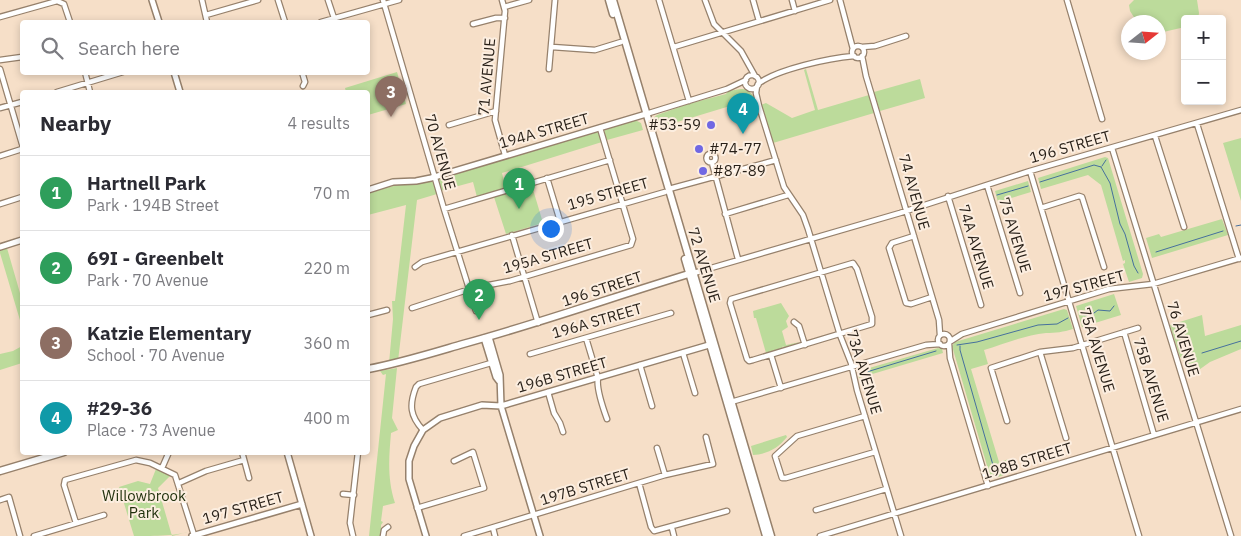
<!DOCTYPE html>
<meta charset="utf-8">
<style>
:root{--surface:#fff;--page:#f7f7f7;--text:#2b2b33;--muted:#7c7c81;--line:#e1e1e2;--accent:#111827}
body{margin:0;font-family:"IBM Plex Sans",sans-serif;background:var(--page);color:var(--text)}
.controls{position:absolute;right:15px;top:15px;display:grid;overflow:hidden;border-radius:5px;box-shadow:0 2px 8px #0003}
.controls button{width:45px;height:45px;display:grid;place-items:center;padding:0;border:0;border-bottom:1px solid var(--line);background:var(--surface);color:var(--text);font:25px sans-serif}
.compass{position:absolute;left:1121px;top:15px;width:45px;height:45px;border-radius:50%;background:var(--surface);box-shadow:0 2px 8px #0003;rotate:73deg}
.you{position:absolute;left:550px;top:228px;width:18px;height:18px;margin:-12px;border:4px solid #fff;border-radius:50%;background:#1a73e8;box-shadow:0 0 0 8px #1a73e833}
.badge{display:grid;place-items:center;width:32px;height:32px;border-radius:50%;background:var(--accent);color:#fff;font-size:16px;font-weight:700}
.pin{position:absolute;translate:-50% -41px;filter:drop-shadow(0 1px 2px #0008)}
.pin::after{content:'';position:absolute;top:26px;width:18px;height:15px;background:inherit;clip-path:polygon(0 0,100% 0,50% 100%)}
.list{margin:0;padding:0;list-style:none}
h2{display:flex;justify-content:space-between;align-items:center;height:65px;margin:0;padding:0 20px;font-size:21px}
h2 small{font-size:16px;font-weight:400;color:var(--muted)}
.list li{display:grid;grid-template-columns:32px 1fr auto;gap:15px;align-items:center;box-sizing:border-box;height:75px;padding:0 20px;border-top:1px solid var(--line)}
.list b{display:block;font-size:19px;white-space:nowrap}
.list p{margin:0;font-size:16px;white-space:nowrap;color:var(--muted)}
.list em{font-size:16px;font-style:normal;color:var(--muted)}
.icon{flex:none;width:28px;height:28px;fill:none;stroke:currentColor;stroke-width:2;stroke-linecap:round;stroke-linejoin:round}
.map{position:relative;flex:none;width:1241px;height:536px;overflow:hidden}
.search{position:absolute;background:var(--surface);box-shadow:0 2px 8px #0003;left:20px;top:20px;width:350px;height:55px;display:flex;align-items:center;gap:12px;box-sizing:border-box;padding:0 18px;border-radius:5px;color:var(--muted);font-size:19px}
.panel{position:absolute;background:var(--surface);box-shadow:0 2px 8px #0003;left:20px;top:90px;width:350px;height:365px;border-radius:5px}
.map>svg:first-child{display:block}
</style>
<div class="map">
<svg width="1241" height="536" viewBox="0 0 1241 536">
<rect width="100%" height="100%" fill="#f6dfc8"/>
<path fill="#bcdb9b" d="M1134 0H1197L1199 13 1198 19H1185V27L1159 33 1158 22H1137L1130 11 1129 5Z
M806 69 818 110 869 95 874 113 773 143 761 105 766 103 792 118 815 110 804 70Z
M397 72 406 104 368 115V92H346L345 88Z
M920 79 925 98 880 111 874 92Z
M741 89C752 89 756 99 757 109L754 110 740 103 654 129 653 118 657 115 688 104 726 94 728 91Z
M635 120 641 123 643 130 607 140 604 133 605 130Z
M595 132 600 133 602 142 502 173 506 189 477 197 473 182 440 191 437 182 440 178Z
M1241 138V201L1223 143Z
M1105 157 1108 158 1143 274 1142 278 1129 282 1123 264 1125 263V260L1123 261 1101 185 1088 175 1041 189 1038 178Z
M430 181 434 183 437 194 417 200 398 361 389 363 393 319 392 301H395L406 205 368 215V193L397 185 414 184Z
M1028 181 1031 192 998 202 995 191Z
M532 186 543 223 506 234 494 197Z
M1222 219 1228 235 1152 258 1146 238 1159 234 1161 237Z
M7 248 22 300V327L0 253V250Z
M1114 294 1121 315 1082 327 1076 306Z
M781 303 789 316 786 321 788 327 782 331 786 345 800 342 784 348 783 346 782 348 766 353 756 318H754L753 311Z
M1064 309 1067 310 1073 329C1063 332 1056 333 1046 333 1025 335 1004 344 984 350L988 364 971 369 999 462 1009 459 1013 472 995 478 990 476 952 346 955 342Z
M1202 315 1205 336 1241 325V349L1210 362 1189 377 1183 359 1180 357 1170 325Z
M22 346V363L0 370V354L13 351Z
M938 348 942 349 943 353 859 378 858 374 859 371Z
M397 368 392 418 398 430 391 433C389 457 387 479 395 503L383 506 381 521 383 522 381 525V536H369L386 374 383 375 380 371Z
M786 435 787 437C778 448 768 454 753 455L751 446Z
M156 469 171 475 158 488 172 536 188 532C176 536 148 536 134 536L119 487 138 481 150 484Z"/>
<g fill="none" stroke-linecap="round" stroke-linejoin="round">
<path stroke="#46709d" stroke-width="1" d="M1102 166 1106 160
M1101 167 1110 183 1120 224 1125 234 1134 266 1138 273
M1040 182 1094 165 1101 167
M997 195 1028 186
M1236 226 1241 225
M1156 252 1223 231
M1080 314 1090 316 1098 310 1110 311 1114 306
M957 345 977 342 1038 325 1057 324 1068 318
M960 346V350L995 472
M1202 353 1241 341
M860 374 936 351"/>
<g stroke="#96816c" stroke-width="7">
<path id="minor" d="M202 0 207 22
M278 0 285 22
M328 0 334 18
M383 0 444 209 476 311
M502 0 505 11 495 120 505 155
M659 0 689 101
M705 0 714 24 741 51 755 76
M753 0 759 21
M792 0 795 11
M840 0 853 49
M1067 0 1102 119
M504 7 529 0
M206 15 258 0
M0 17 57 1 64 4 70 22
M321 22 399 0
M473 24 496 18H505
M852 52a6 6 0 1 1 12 0a6 6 0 1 1-12 0Z
M552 47 595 50 621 42
M674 47 830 0
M862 47 875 46 906 36
M862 56 866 76 939 320 940 335
M0 60 22 57
M0 69 22 144
M549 69 555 0
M85 72 90 92
M302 72 305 82 303 86
M745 82a7 7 0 1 1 14 0a7 7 0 1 1-14 0Z
M758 84C777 69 830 58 854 56
M757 86 756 93 759 106 784 187 803 215 808 229 840 335 851 363 857 390 901 536
M57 92 123 72
M0 108 22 102
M646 114 727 89 746 80
M1197 124 1239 259
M449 125 496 111
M1155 136 1184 227
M1112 148 1231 536
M706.5 158a4.5 4.5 0 1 1 9 0a4.5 4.5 0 1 1-9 0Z
M0 156 22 149
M712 163 738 259
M1030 171 1139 536
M547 178 560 221
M987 185 1020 293
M669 189 776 160
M948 196 981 305
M0 204 22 197
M1041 208 1079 196 1082 197 1104 267
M444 209 610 160
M725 214 788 195
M512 235 538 323
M914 236 892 243 889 248 906 303 911 304 932 297
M853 263 857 269 872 317V324L753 360 749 361 747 359 730 303 731 299Z
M415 267 422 262 665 192
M694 273 900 213 1030 171 1241 110
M412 308 473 288 510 281 631 245 633 239 600 128
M368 315 387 310
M794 322 799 326 805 345
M1124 332 1154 435
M938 340a6 6 0 1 1 12 0a6 6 0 1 1-12 0Z
M586 338 598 378C596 388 603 408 607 419
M951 341 962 334 1109 289 1153 284 1241 258
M949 344 950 358 988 486
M1040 352 1066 438
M683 353 695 393
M530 354 671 313
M771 355 781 388
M640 365 652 406
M548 392 554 413 560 423 563 432
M731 402 926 345 940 344
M865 416 797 436 775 456 782 478H786L875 452
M1007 421 991 368 1040 352 1073 348 1138 328
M423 430C410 416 409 405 416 387L419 384 491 363
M657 448 665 475
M242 452 249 478
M162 468 169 452
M179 483 206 471 244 460
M639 483 651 527 654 531 727 511
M343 494 354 495
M0 500 9 497 20 536
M417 508 484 488 473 452 454 461
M816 510 886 489
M76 523 64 485 65 480 136 460 150 463 175 475 194 535
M493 528 495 536
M672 528 674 536
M34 536 104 515
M353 536 350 523 358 452
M383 536 384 530 388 527
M464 536 665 475 713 464 706 437
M820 536 1241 409"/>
</g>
<g stroke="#96816c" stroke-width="8">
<path id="tertiary" d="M152 0 159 22
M174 72 180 92
M368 190 393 182 416 181 431 178 646 114
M0 247 22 240
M489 337 500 375 501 406 540 536
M484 338 496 377 499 381
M287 452 311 536
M192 536 302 504
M426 536 409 479V461L414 446 423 430 440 418 482 405 501 406 709 345"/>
</g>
<g stroke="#96816c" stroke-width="9">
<path id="secondary" d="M609 0 613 14
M613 0 771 536
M685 259 766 536
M368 369C400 363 432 353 463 344 540 323 616 296 692 273
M0 471 64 452"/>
</g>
<use href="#minor" stroke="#fff" stroke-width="4.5"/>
<use href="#tertiary" stroke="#fff" stroke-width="5"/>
<use href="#secondary" stroke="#fff" stroke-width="6"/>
</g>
<g fill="#7068e3" stroke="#fceee0" stroke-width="2">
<circle cx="711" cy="125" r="5"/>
<circle cx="699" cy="149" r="5"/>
<circle cx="703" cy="171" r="5"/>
</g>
<g text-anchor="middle" stroke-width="4" stroke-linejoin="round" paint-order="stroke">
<g font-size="15" fill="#271f17" stroke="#fceee0">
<text transform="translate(487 77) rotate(-85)" y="5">71 AVENUE</text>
<text transform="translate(544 131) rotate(-16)" y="5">194A STREET</text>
<text transform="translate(1070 147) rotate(-16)" y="5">196 STREET</text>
<text transform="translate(440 152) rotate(74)" y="5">70 AVENUE</text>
<text transform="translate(914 192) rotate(74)" y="5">74 AVENUE</text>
<text transform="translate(608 194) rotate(-16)" y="5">195 STREET</text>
<text transform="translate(1015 235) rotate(73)" y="5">75 AVENUE</text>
<text transform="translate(976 247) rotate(73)" y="5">74A AVENUE</text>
<text transform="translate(548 256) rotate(-16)" y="5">195A STREET</text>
<text transform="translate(704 265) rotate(73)" y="5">72 AVENUE</text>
<text transform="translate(1084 286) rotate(-15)" y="5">197 STREET</text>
<text transform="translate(602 289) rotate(-18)" y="5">196 STREET</text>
<text transform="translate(597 321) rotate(-16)" y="5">196A STREET</text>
<text transform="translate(1183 339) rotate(73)" y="5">76 AVENUE</text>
<text transform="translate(1097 350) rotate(73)" y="5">75A AVENUE</text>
<text transform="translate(864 372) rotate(73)" y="5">73A AVENUE</text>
<text transform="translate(562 375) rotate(-16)" y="5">196B STREET</text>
<text transform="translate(1151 380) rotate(73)" y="5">75B AVENUE</text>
<text transform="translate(1027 461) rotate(-17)" y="5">198B STREET</text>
<text transform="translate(585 487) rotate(-17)" y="5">197B STREET</text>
<text transform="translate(243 508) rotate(-16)" y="5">197 STREET</text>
</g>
<g font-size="15" fill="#271f17" stroke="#fceee0" text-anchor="start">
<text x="701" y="130" text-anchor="end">#53-59</text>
<text x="709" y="154">#74-77</text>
<text x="713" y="176">#87-89</text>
</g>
<g font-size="15" fill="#1f2f0b" stroke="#fceee0">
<text x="144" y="501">Willowbrook<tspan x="144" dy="17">Park</tspan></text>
</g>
</g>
</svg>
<div class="controls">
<button>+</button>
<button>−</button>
</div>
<svg class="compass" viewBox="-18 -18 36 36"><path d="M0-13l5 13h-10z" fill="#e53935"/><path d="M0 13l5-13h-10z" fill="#7c7c81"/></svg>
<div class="you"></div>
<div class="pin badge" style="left:519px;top:209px;background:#2e9e5b">1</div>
<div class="pin badge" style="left:479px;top:320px;background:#2e9e5b">2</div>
<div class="pin badge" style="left:391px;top:117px;background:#8d6e63">3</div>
<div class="pin badge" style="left:743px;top:134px;background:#0f9aa8">4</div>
<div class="search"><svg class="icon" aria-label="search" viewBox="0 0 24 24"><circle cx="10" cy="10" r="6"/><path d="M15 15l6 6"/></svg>Search here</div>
<section class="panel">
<h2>Nearby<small>4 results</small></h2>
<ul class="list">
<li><span class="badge" style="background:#2e9e5b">1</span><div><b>Hartnell Park</b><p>Park · 194B Street</p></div><em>70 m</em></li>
<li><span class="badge" style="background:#2e9e5b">2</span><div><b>69I - Greenbelt</b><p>Park · 70 Avenue</p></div><em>220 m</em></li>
<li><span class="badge" style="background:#8d6e63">3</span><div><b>Katzie Elementary</b><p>School · 70 Avenue</p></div><em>360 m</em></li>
<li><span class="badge" style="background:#0f9aa8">4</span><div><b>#29-36</b><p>Place · 73 Avenue</p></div><em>400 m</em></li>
</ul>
</section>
</div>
